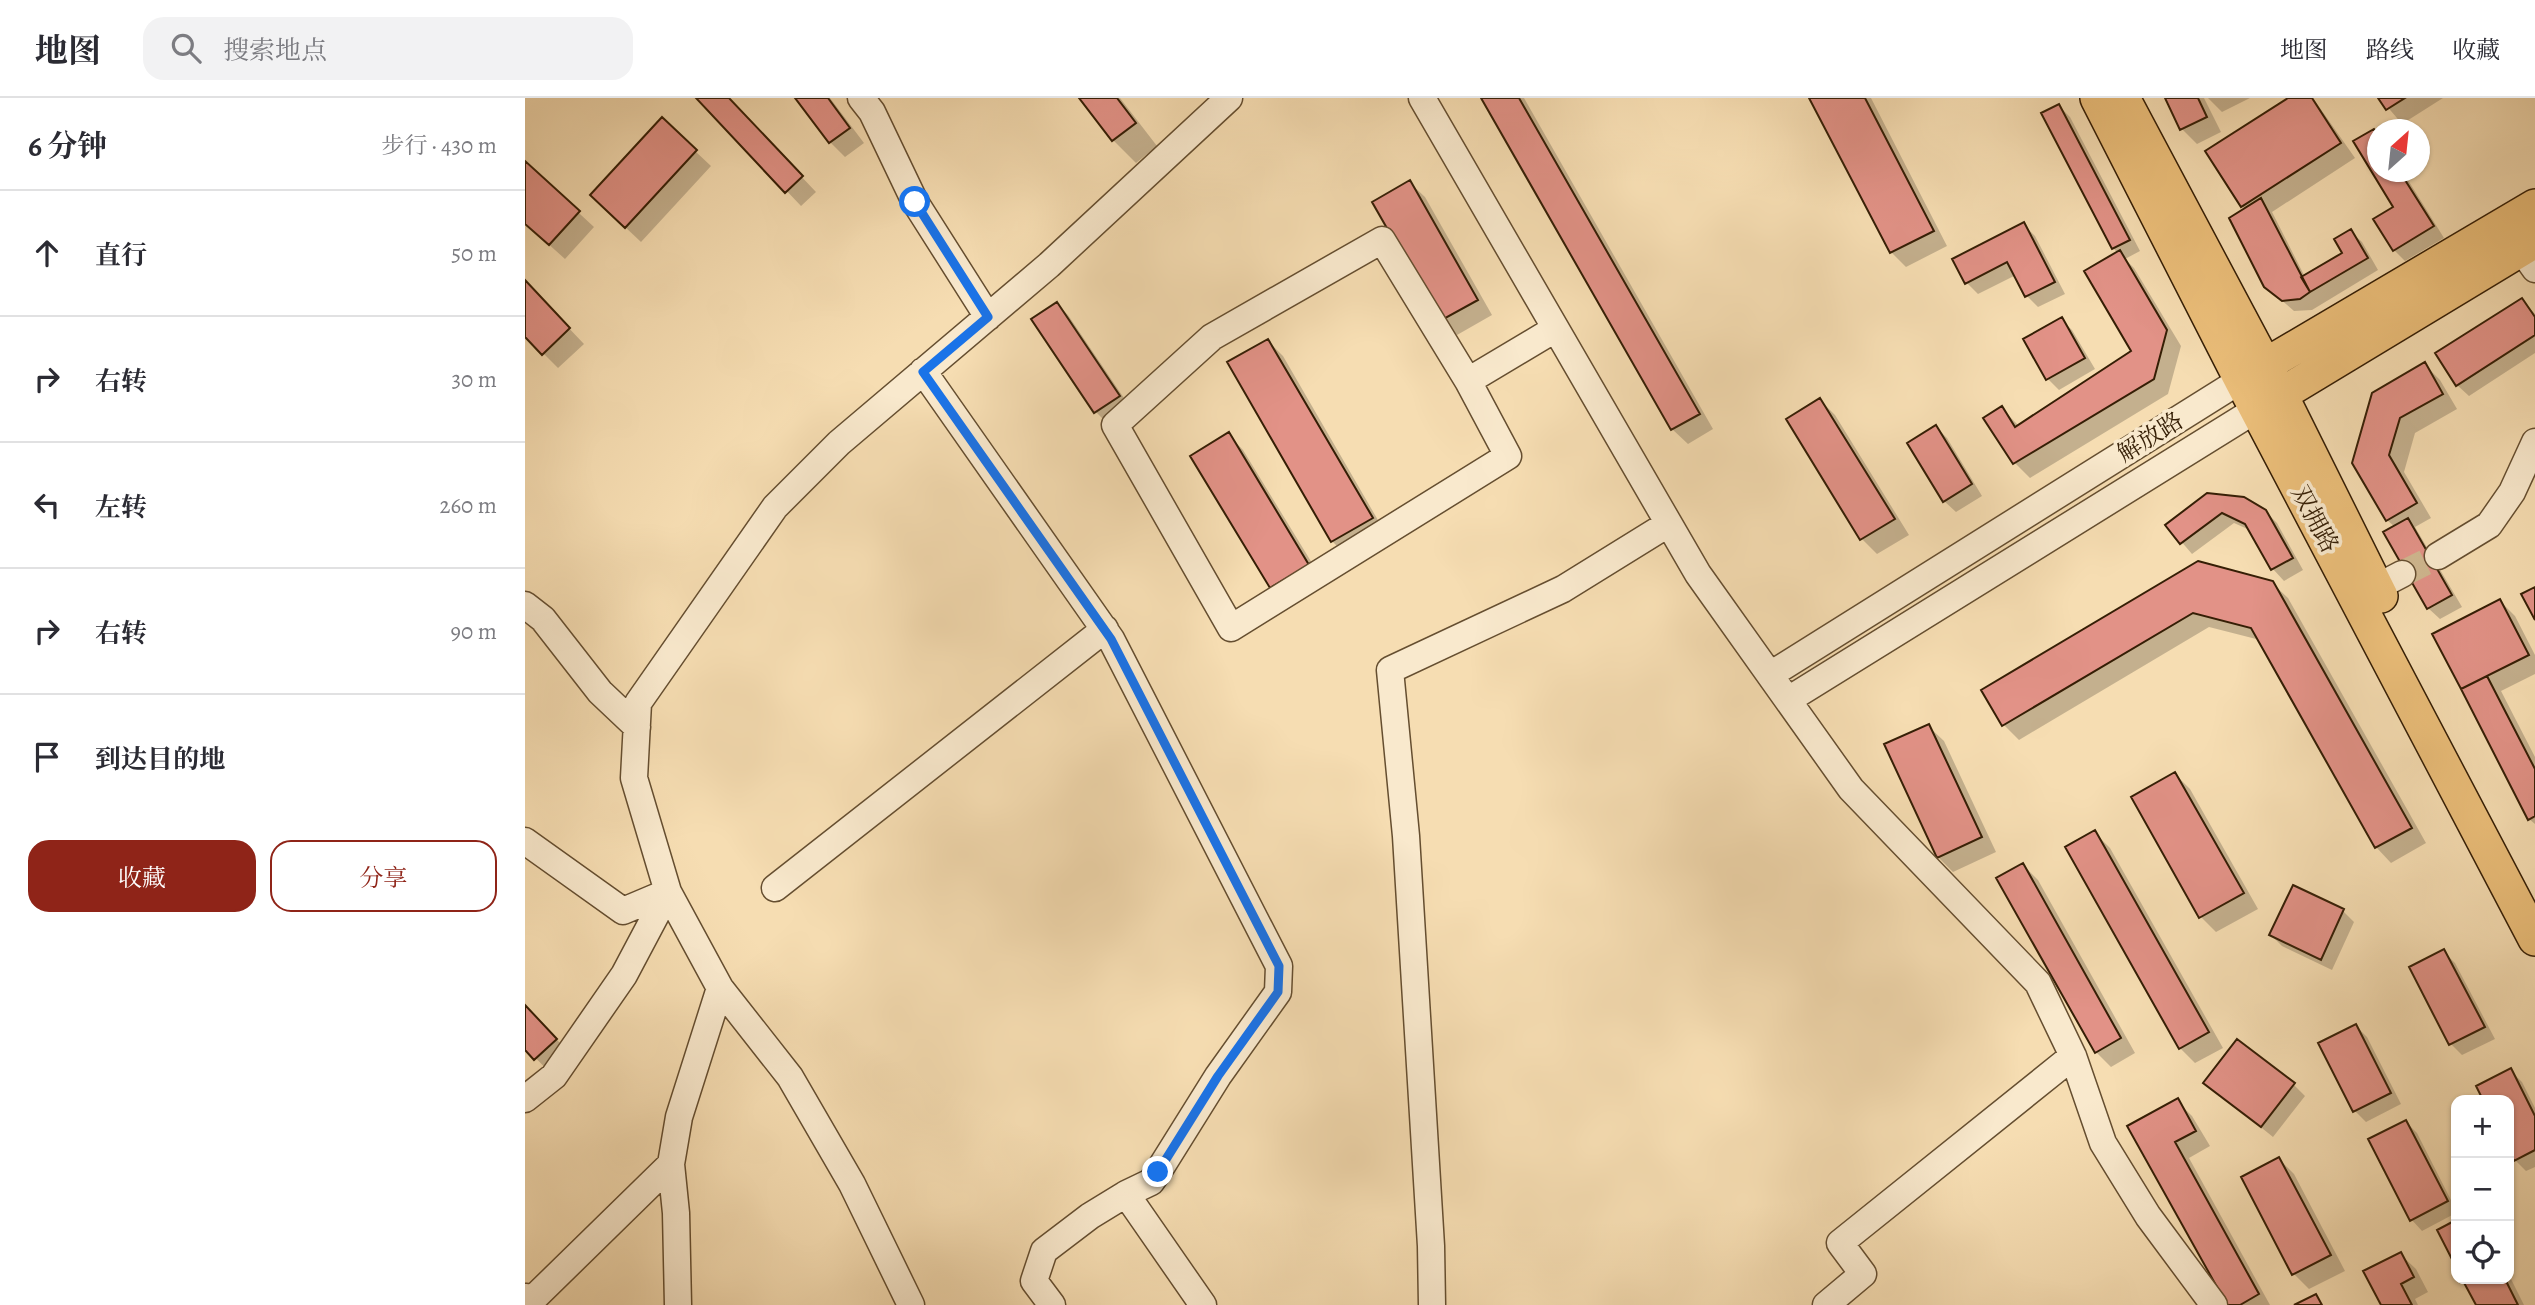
<!DOCTYPE html>
<html lang="zh">
<meta charset="utf-8">
<style>
:root{--surface:#fff;--page:#f2f2f3;--text:#2b2b33;--muted:#7c7c81;--line:#e1e1e2;--accent:#8f2418}
body{margin:0;font-family:Alegreya,"Noto Serif SC",serif;background:var(--page);color:var(--text)}
.controls{position:absolute;right:21px;bottom:21px;display:grid;overflow:hidden;border-radius:14px;box-shadow:0 2px 5px #0004}
.controls button{width:63px;height:63px;display:grid;place-items:center;padding:0;border:0;border-bottom:2px solid var(--line);background:var(--surface);color:var(--text);font:35px sans-serif}
.compass{position:absolute;left:1842px;top:21px;width:63px;height:63px;border-radius:50%;background:var(--surface);box-shadow:0 2px 5px #0004;rotate:27deg}
.stop{position:absolute;width:21px;height:21px;margin:-16px;border:5px solid #1a73e8;border-radius:50%;background:#fff}
.stop.end{background:#1a73e8;border-color:#fff;box-shadow:0 2px 7px #0008}
.list{margin:0;padding:0;list-style:none}
h2{display:flex;justify-content:space-between;align-items:center;height:91px;margin:0;padding:0 28px;font-size:30px}
h2 small{font-size:23px;font-weight:400;color:var(--muted)}
.list li{display:grid;grid-template-columns:46px 1fr auto;gap:21px;align-items:center;box-sizing:border-box;height:126px;padding:0 28px;border-top:2px solid var(--line)}
.list b{display:block;font-size:26px;white-space:nowrap}
.list em{font-size:23px;font-style:normal;color:var(--muted)}
.actions{display:flex;gap:14px;padding:21px 28px}
.actions a{flex:1;padding:16px 0;border:2px solid var(--accent);border-radius:21px;text-align:center;font-size:24px;color:var(--accent)}
.actions .main{background:var(--accent);color:#fff}
.icon{flex:none;width:38px;height:38px;fill:none;stroke:currentColor;stroke-width:2;stroke-linecap:round;stroke-linejoin:round}
.map{position:relative;flex:none;width:2010px;height:1207px;overflow:hidden}
header{display:flex;align-items:center;gap:42px;box-sizing:border-box;height:98px;padding:0 35px;background:var(--surface);border-bottom:2px solid var(--line)}
header strong{font-size:33px}
nav{display:flex;gap:38px;margin-inline-start:auto;font-size:24px}
.search{width:490px;height:63px;background:var(--page);display:flex;align-items:center;gap:18px;box-sizing:border-box;padding:0 24px;border-radius:21px;color:var(--muted);font-size:26px}
main{display:flex}
aside{flex:1;background:var(--surface)}
.map>svg:first-child{display:block}
</style>
<header>
<strong>地图</strong>
<div class="search"><svg class="icon" aria-label="search" viewBox="0 0 24 24"><circle cx="10" cy="10" r="6"/><path d="M15 15l6 6"/></svg>搜索地点</div>
<nav><a>地图</a><a>路线</a><a>收藏</a></nav>
</header>
<main>
<aside>
<h2>6 分钟<small>步行 · 430 m</small></h2>
<ul class="list">
<li><svg class="icon" aria-label="ahead" viewBox="0 0 24 24"><path d="M12 20V5M6 11l6-6 6 6"/></svg><div><b>直行</b></div><em>50 m</em></li>
<li><svg class="icon" aria-label="right" viewBox="0 0 24 24"><path d="M7 20v-9h11M14 6l5 5-5 5"/></svg><div><b>右转</b></div><em>30 m</em></li>
<li><svg class="icon" aria-label="left" viewBox="0 0 24 24"><path d="M17 20v-9H6M10 6l-5 5 5 5"/></svg><div><b>左转</b></div><em>260 m</em></li>
<li><svg class="icon" aria-label="right" viewBox="0 0 24 24"><path d="M7 20v-9h11M14 6l5 5-5 5"/></svg><div><b>右转</b></div><em>90 m</em></li>
<li><svg class="icon" aria-label="arrive" viewBox="0 0 24 24"><path d="M6 21V4h12l-3 4 3 4H6"/></svg><div><b>到达目的地</b></div></li>
</ul>
<div class="actions"><a class="main">收藏</a><a>分享</a></div>
</aside>
<div class="map">
<svg width="2010" height="1207" viewBox="0 0 2010 1207">
<rect width="100%" height="100%" fill="#f6ddb2"/>
<filter id="stains"><feTurbulence type="fractalNoise" baseFrequency=".00286" numOctaves="4"/><feColorMatrix values="0 0 0 0 .2 0 0 0 0 .09 0 0 0 0 .02 0 0 0 .5 -.17"/></filter>
<radialGradient id="worn" r=".72"><stop offset=".6" stop-color="#630" stop-opacity="0"/><stop offset="1" stop-color="#630" stop-opacity=".3"/></radialGradient>
<path fill="#0003" d="M173 0H202L291 94 276 108Z
M273 0H305L339 45 320 59 305 44Z
M556 0H595L632 48 611 65 588 42Z
M958 0H999L1188 331 1163 346 1147 331Z
M1286 0H1346L1422 148 1381 169 1366 154Z
M1642 0H1679L1696 34 1672 46 1657 31Z
M1683 0H1725L1697 14Z
M1766 0H1788L1830 60 1747 114 1780 179 1820 156 1825 133 1837 144 1853 172 1787 212 1769 213 1740 188 1721 112 1717 108Z
M1855 0H1918L1877 26Z
M1534 8 1545 19 1615 153 1600 161 1609 170 1656 248 1643 296 1505 380 1490 365 1476 310 1494 328 1608 253 1593 155 1588 150Z
M137 22 186 68 116 144 82 112Z
M1831 44 1853 74H1878L1919 140 1880 163 1869 152 1871 109Z
M0 65 69 129 40 161 0 125Z
M884 84 900 99 967 217 932 237 917 222Z
M1498 126 1510 138 1540 196 1513 209 1502 198 1491 177 1453 196 1442 185Z
M0 184 59 246 33 270 0 237Z
M1997 202 2010 216V255L1944 298 1932 287Z
M532 206 543 217 605 309 582 325 571 314 509 221Z
M1536 221 1547 232 1570 271 1534 292 1523 281Z
M743 243 758 258 861 436 822 458 807 443 704 265Z
M1900 267 1915 282 1932 311 1890 335 1879 374 1906 420 1890 429 1937 509 1915 521 1903 510 1870 429 1862 422 1829 365Z
M1295 302 1310 317 1384 437 1352 456 1337 441Z
M1411 329 1422 340 1457 398 1431 414 1419 403Z
M703 336 718 352 798 483 762 504 747 489 667 358Z
M1682 397 1740 413 1752 425 1778 472 1759 483 1748 471 1727 433 1709 425 1667 456 1642 427Z
M1747 485 1763 500 1901 745 1866 765 1851 749 1735 542 1684 529 1494 642 1479 627 1458 593Z
M1975 503 1990 518 2010 557V576L1976 593 2010 659V726L2004 721 1910 537Z
M1403 628 1419 643 1471 754 1428 774 1413 759Z
M1650 676 1665 691 1733 811 1691 834 1676 819Z
M1570 735 1585 750 1698 950 1670 965 1655 950Z
M1498 767 1513 782 1610 955 1586 969 1571 954Z
M1818 813 1829 824 1807 872 1757 848 1746 837Z
M1919 854 1930 865 1970 941 1937 957 1926 946Z
M0 908 53 964 33 983 0 949Z
M1831 928 1842 939 1876 1006 1841 1024 1830 1013Z
M1985 972 1997 984 2010 1010V1069L2001 1073 1990 1062 1984 1049V1002H1960L1953 989Z
M1681 985 1769 987 1780 998 1748 1039Z
M1652 1003 1667 1018 1685 1048 1664 1060 1745 1207H1704L1605 1029Z
M1881 1024 1892 1035 1931 1112V1115L1897 1133 1886 1121Z
M1754 1061 1769 1076 1820 1173 1784 1191 1769 1176Z
M1875 1156 1891 1171 1903 1194 1890 1201 1893 1207H1858Z
M1984 1177 1999 1207H1953L1939 1181H1984Z"/>
<path fill="#e29287" stroke="#351e05" stroke-width="2" d="M171 0H204L278 78 260 95Z
M270 0H303L325 30 304 45Z
M554 0H592L611 25 587 43Z
M956 0H994L1175 316 1146 332Z
M1284 0H1340L1409 133 1365 155Z
M1640 0H1673L1682 19 1655 32Z
M1763 0H1787L1816 45 1716 109 1680 53Z
M1853 0H1880L1861 12Z
M1534 6 1605 142 1587 151 1516 15Z
M137 19 172 52 100 130 65 97Z
M1849 31 1853 36V74H1875L1909 128 1868 153 1848 121 1868 109 1828 43Z
M0 63 55 113 24 147 0 126Z
M885 82 953 202 915 223 847 104Z
M1736 100 1785 194 1775 201 1757 203 1739 189 1704 120Z
M1499 124 1530 184 1500 199 1482 164 1440 186 1427 161Z
M1826 131 1843 160 1785 194 1776 179 1817 155 1809 141Z
M1595 152 1642 232 1629 281 1488 366 1458 320 1477 308 1490 329 1606 253 1559 173Z
M0 182 45 230 17 257 0 239Z
M1997 200 2010 219V237L1931 288 1910 255Z
M532 204 595 298 569 315 506 221Z
M1537 219 1560 260 1521 282 1498 241Z
M743 241 848 420 806 444 702 264Z
M1900 264 1918 296 1875 320 1864 357 1892 405 1861 423 1827 365 1847 295Z
M1295 300 1370 421 1335 442 1261 321Z
M1411 327 1447 386 1418 404 1382 345Z
M704 334 784 467 745 490 665 358Z
M1682 395 1719 399 1741 412 1768 460 1746 472 1720 426 1697 415 1655 446 1640 427Z
M1883 420 1927 497 1902 511 1858 434Z
M1673 463 1748 483 1887 730 1850 750 1726 530 1668 515 1477 628 1456 592Z
M2010 489V522L1996 496Z
M1975 501 2004 557 1936 591 1907 536Z
M1962 578 2010 671V718L2003 722 1936 591Z
M1404 626 1457 739 1412 760 1359 646Z
M1650 674 1719 795 1674 820 1606 699Z
M1570 732 1684 934 1654 951 1540 749Z
M1498 765 1596 940 1570 955 1471 780Z
M1768 787 1819 811 1796 862 1744 837Z
M1919 851 1960 929 1924 947 1884 869Z
M0 907 32 941 9 962 0 952Z
M1831 926 1866 995 1828 1014 1793 945Z
M1712 941 1770 985 1736 1029 1678 985Z
M1986 970 2010 1018V1052L1989 1063 1984 1053V1002H1958L1951 988Z
M1653 1000 1671 1033 1650 1044 1734 1196 1715 1207H1702L1602 1028Z
M1881 1022 1923 1103 1885 1123 1843 1041Z
M1754 1059 1806 1157 1767 1177 1716 1079Z
M1931 1122V1169L1912 1132Z
M1876 1154 1889 1179 1876 1186 1887 1207H1856L1838 1173Z
M1937 1181H1980L1993 1207H1951Z
M1791 1196 1797 1207H1769Z"/>
<g fill="none" stroke-linecap="round" stroke-linejoin="round">
<path stroke="#cfb78f" stroke-width="26" stroke-dasharray="26 13" stroke-linecap="butt" d="M1877 476 1913 458"/>
<g stroke="#654e30" stroke-width="29">
<path id="minor" d="M336 0 347 14 390 104 463 219
M897 0 1173 476 1326 691 1513 885 1548 958 1578 1045 1623 1118 1689 1207
M1986 137 2010 171
M398 273 586 541 754 868 753 894 693 978 633 1074 626 1084 601 1096 678 1207
M943 283 857 142 687 239 590 327 706 530 983 358 943 283 1030 231
M1913 458 1964 427 1987 394 2010 344
M1852 489 1877 476
M0 507 18 521 75 594 112 629
M1245 577 1716 282
M1263 602 1732 311
M0 743 98 813 143 794
M250 790 580 531
M0 1001 29 978 99 877 143 794
M146 1066 151 1115 153 1207
M0 1199 9 1200 146 1066 154 1019 195 890
M386 1207 327 1086 265 979 195 890 143 794 109 680 113 605 250 409 314 345 524 167 704 0
M527 1207 509 1183 519 1153 565 1118 601 1096
M907 1207 906 1148 881 738 865 572 1038 491 1143 426
M1301 1207 1338 1176 1315 1145 1548 958"/>
</g>
<g stroke="#351e05" stroke-width="36">
<path id="major" d="M1572 0 1716 282 2010 841
M1598 0 1756 297 1856 498
M1720 279 2010 108
M1737 308 2010 143"/>
</g>
<use href="#minor" stroke="#f9e9cd" stroke-width="26"/>
<use href="#major" stroke="#ebbe79" stroke-width="33"/>
</g>
<g fill="none" stroke-linecap="round" stroke-linejoin="round">
<path stroke="#1a73e8" stroke-width="9" d="M390 104 463 219 398 274 586 541 754 868 753 894 693 978 633 1074"/>
</g>
<g text-anchor="middle" stroke-width="7" stroke-linejoin="round" paint-order="stroke">
<g font-size="24" fill="#351e05" stroke="#f9e9cd">
<text transform="translate(1625 339) rotate(-32)" y="8">解放路</text>
<text transform="translate(1790 421) rotate(62)" y="8">双拥路</text>
</g>
</g>
<rect width="100%" height="100%" filter="url(#stains)"/>
<rect width="100%" height="100%" fill="url(#worn)"/>
</svg>
<div class="controls">
<button>+</button>
<button>−</button>
<button><svg class="icon" aria-label="locate" viewBox="0 0 24 24"><circle cx="12" cy="12" r="6"/><path d="M12 2v4M12 18v4M2 12h4M18 12h4"/></svg></button>
</div>
<svg class="compass" viewBox="-18 -18 36 36"><path d="M0-13l5 13h-10z" fill="#e53935"/><path d="M0 13l5-13h-10z" fill="#7c7c81"/></svg>
<div class="stop" style="left:390px;top:104px"></div>
<div class="stop end" style="left:633px;top:1074px"></div>
</div>
</main>
